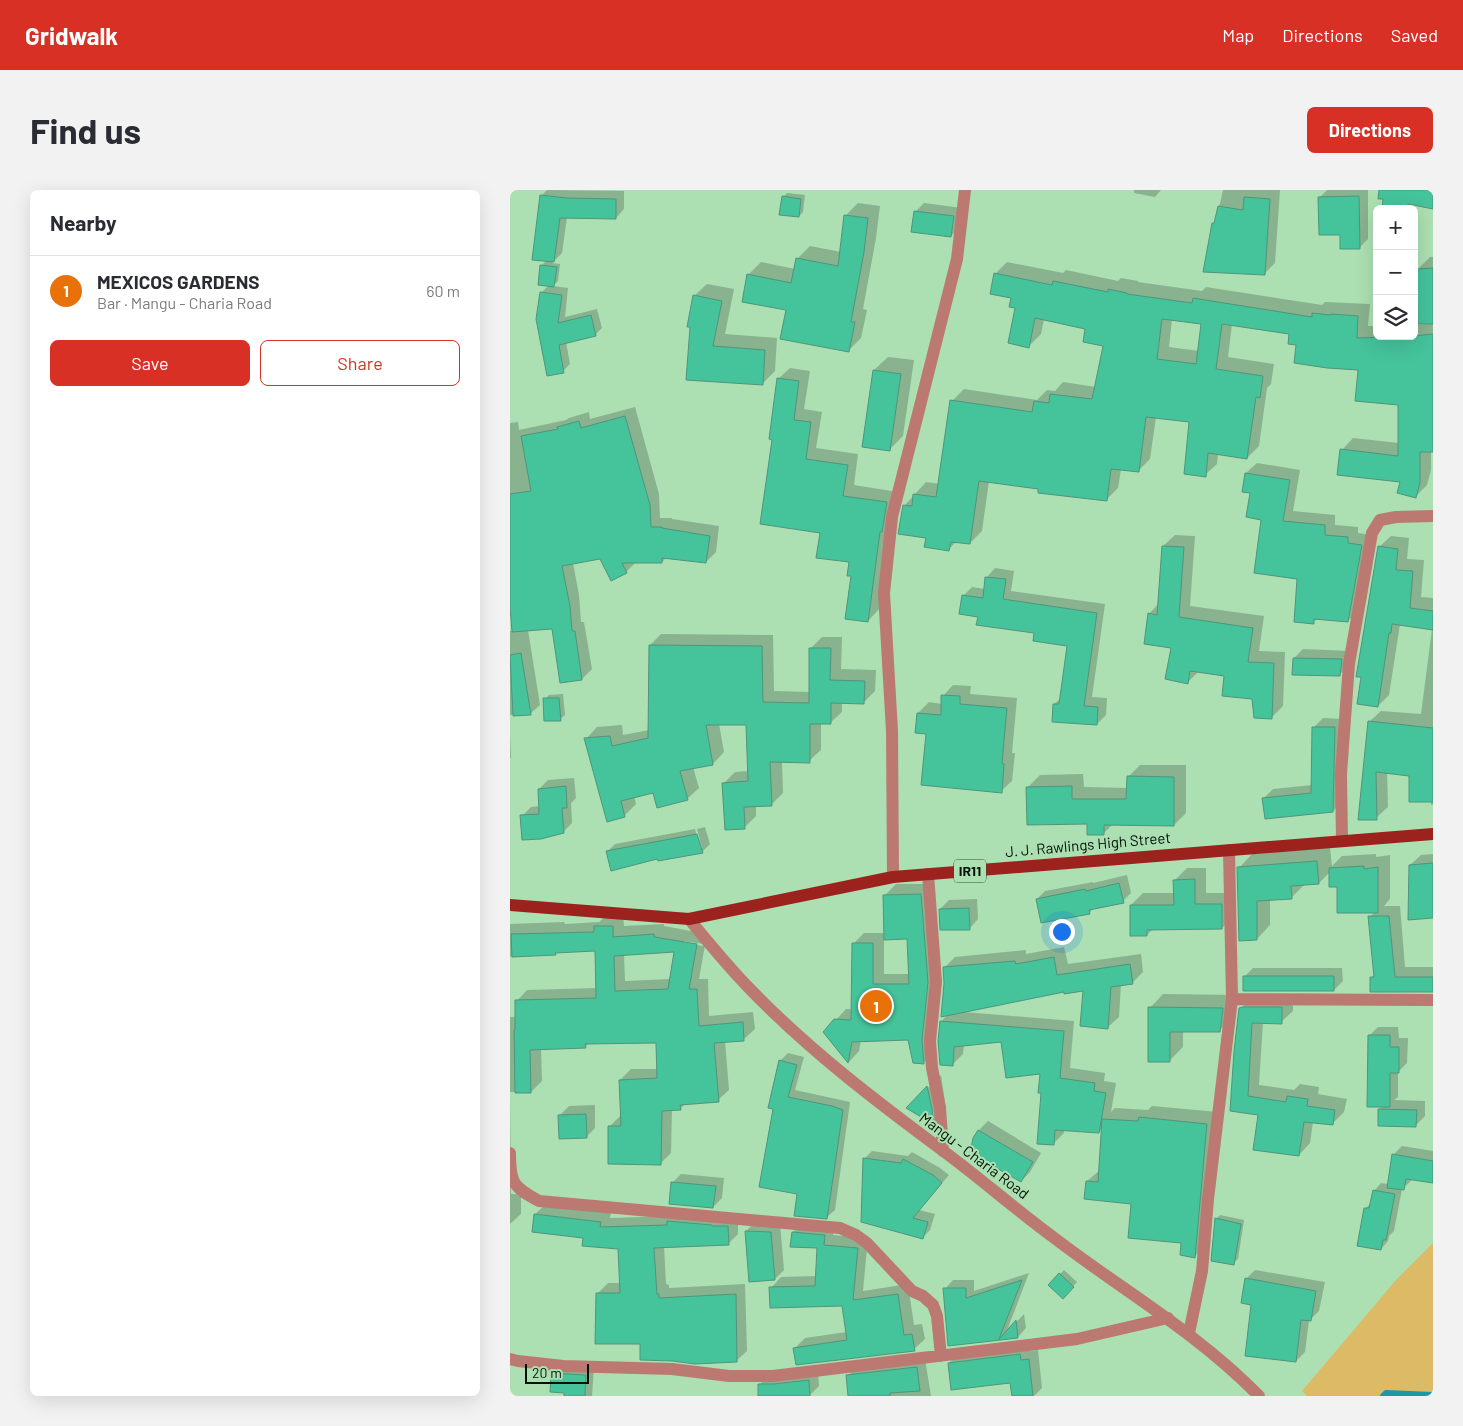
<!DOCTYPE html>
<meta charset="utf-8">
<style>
:root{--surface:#fff;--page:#f2f2f3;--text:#2b2b33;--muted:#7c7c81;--line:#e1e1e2;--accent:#d93025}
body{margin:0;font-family:Barlow,sans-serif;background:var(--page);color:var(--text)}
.controls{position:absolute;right:15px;top:15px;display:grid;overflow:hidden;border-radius:8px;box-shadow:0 5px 20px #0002}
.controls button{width:45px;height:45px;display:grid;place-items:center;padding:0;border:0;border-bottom:1px solid var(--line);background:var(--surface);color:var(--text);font:25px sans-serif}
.scale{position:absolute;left:15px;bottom:12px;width:64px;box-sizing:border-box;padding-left:5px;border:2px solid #011104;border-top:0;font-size:14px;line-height:18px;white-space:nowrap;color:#011104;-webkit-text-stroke:4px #acdfb2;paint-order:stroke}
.you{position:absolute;left:551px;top:741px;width:18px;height:18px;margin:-12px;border:4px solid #fff;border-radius:50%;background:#1a73e8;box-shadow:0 0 0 8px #1a73e833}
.badge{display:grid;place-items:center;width:32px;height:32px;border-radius:50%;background:var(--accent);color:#fff;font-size:16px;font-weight:700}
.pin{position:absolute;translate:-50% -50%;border:2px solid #fff;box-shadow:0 1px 5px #0006}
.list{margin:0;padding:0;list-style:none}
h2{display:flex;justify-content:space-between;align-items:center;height:65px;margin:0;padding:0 20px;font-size:21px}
h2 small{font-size:16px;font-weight:400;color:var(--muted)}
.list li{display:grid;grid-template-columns:32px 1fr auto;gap:15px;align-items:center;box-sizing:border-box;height:70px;padding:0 20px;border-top:1px solid var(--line)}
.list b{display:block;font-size:19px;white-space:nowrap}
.list p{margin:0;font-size:16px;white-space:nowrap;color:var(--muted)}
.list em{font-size:16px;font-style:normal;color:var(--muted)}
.actions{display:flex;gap:10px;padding:15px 20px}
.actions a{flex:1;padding:11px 0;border:1px solid var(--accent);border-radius:8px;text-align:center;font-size:18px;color:var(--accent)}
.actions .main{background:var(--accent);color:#fff}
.icon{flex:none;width:28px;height:28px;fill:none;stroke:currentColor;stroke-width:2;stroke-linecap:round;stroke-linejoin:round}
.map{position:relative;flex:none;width:923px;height:1206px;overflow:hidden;border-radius:8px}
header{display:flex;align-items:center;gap:30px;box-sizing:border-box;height:70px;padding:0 25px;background:var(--accent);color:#fff}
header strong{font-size:24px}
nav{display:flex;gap:28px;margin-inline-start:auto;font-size:18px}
.intro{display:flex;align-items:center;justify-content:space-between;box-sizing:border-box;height:120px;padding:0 30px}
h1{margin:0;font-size:35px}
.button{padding:12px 22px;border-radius:8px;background:var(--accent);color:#fff;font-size:18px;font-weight:700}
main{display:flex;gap:30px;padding:0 30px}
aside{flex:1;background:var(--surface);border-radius:8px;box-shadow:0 5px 20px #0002}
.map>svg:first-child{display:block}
</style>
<header>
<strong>Gridwalk</strong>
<nav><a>Map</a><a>Directions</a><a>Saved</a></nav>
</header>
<div class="intro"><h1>Find us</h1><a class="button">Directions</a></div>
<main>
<aside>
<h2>Nearby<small></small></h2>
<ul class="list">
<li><span class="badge" style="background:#e8710a">1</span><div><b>MEXICOS GARDENS</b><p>Bar · Mangu - Charia Road</p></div><em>60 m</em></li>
</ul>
<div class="actions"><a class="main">Save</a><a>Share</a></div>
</aside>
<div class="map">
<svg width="923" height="1206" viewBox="0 0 923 1206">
<rect width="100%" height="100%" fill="#acdfb2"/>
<path fill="#ddba65" d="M923 1053V1206H797L792 1201 886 1090Z"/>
<path fill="#0003" fill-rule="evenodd" d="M37 0 114 1V19L106 28 57 27 52 63 42 73 50 74 48 91 43 96 58 98 55 127 87 119 92 138 85 145 56 152 60 174 53 181 31 103 39 95 31 76 37 70 32 5Z
M624 0H651L645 7 624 3Z
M713 0H770L765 73 754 84 703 34 706 31Z
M817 0H858V49L849 58 831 44 810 7Z
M875 0H923V18L905 14 901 19H873Z
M277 3 295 5 293 22 289 26 273 7Z
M348 13 370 16 366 48 353 119 357 120 351 148 338 161 277 119 238 85 251 72 285 79 287 69 300 56 331 62 335 26Z
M414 13 452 18 450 37 441 46 405 22Z
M920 67H923V108H908V79Z
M497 72 553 83 556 80 608 91 611 88 628 91V92L692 101 696 97 812 115 815 112 860 114 858 136H867V146H904V135L923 134V261H921V280L917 295 905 307 891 291 832 260 843 248 889 253V214L849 179 787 153 780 143 722 134 718 167 764 174 761 194 757 198 749 256 737 268 708 264 707 274 695 285 681 231 646 227 640 269 628 281 611 279 608 298 596 310 479 291 472 341 460 353 447 351 439 359 417 347 395 315 416 292 430 294 442 211 454 199 527 210 537 200 545 201 553 192 586 197 594 155 577 138 534 129 531 144 519 156 502 107 485 84ZM662 129 693 133 689 161 659 157Z
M197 94 224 99 215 144 267 148 265 181 252 194 177 189 184 106Z
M378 167 404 170 393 246 380 259 364 180Z
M280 178 300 181 294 219 312 222 306 258 348 264 344 295 388 302 369 419 358 431 342 385 341 371 311 341 263 249 268 189Z
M125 217 149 304 150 328H162V329L209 336 206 362 196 372 157 367 152 372H126L116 382 91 368 63 373 69 405 71 432H74L82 479 72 489 51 492 43 438 18 440 30 515 20 524 0 525V441H3L0 401V233L8 232 9 240 56 230 59 228 79 222 80 229Z
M747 273 790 280 783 321 825 325V335L848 337V343L862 345 848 420 838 431 808 428 803 432 789 388 753 329 741 302 736 283Z
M665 345 685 346 680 416 754 426 749 461 775 462 773 516 761 528 743 508 715 485 689 481 677 493 663 457 639 424 649 413 653 356Z
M881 346 899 348 897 369 914 370 911 407 923 408V615H921V611L900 585 877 582 878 617 866 628 859 532 871 521 911 524 922 439 890 434 879 505 868 516 869 357Z
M485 378 504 381 501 401 595 414 582 507 597 508 596 525 587 534 544 514 551 508 558 455 526 442 469 426 453 406 462 397 475 399 477 387Z
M151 444 263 445 264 501 300 502 301 458 312 447H332L331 479 366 480 365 501 354 512H332V522L320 533H311V560L299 571H272L273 603 261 615H246V626L235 637 213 594 225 582 239 581 237 534H209L214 562 203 574 183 577 189 598 177 609 144 601 124 606 126 614 114 626 76 549 87 537 112 535 113 545 139 540 140 455Z
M793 459 840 461 839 476 829 485 784 468Z
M443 495 461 496 460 504 507 508 502 563H505L502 591 491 601 417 543 408 523 419 512 432 514 433 506Z
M53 504 55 525 50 529 35 509 39 505Z
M813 528 833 529 832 612 823 621 754 608 763 599 803 595 804 537Z
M0 545 1 567 0 569Z
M630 575H676V623L664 635 603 634 593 644 578 633 518 597 530 585 573 584 574 597 618 598V587Z
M64 588 66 608 61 613 62 633 53 642 12 626 21 617 30 616 29 599 38 590Z
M195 637 200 654 192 662 148 667 97 662 105 654 185 639 190 658H192L187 639Z
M820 658 822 676 832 666 866 664V667L880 665V709L874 716H890L895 777H923V801L861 800V788L865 785 860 727 865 722 828 696 820 682 809 693 795 694 781 708 760 709V735L747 749 729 678 742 664Z
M923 664V727L899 729 900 675 911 665Z
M677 678H696V703H724V726L712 738 643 739 637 745 621 715 633 703H665V690Z
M617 685 621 703 613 711 584 718 579 723 527 709 535 701 583 692V693Z
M386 694H422L424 862 413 873 399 848 351 850 349 861 339 872 315 842 336 819H343V754L354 743H376L374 706ZM374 748H398L400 784H374Z
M467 709 468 729 459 739 430 719 439 710Z
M113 725 114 736 154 734V736L197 744 189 789H198L199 826 243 822 245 839 234 849 215 851 219 900 208 910 175 914 170 919H162L161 963 151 973 100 936 111 925 110 890 121 879H148L147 851 79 853 75 857 31 858 32 891 21 902H0L1 1004H11V1024L0 1034V827H7V811L17 800 87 798 86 760 48 761 45 764 0 767V734L54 732 55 734 89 732 96 726ZM174 751 193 754V756L174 753ZM165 760 161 789 115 791 114 764Z
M554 757 558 774 631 764 633 782 622 793 611 794 609 827 598 837 574 800 555 801 454 822 564 831 560 878 595 883 594 891 606 893 601 922 605 918 638 920 642 916 708 922 696 1055 684 1067 672 1052 623 1013 577 991 590 980 593 938 589 942 554 940V943L543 954 532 902 531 882 492 850 454 855 453 864 443 874 429 851 431 831 439 824 434 778 445 767 516 760V764Z
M743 778H832L833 791 824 800 734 787Z
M653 804 726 805 723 827 709 841 673 840V857L659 871 640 818Z
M783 806V821L771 832H753L749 895 784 900 790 894 809 897 808 904 837 909 834 922 822 934 803 932 800 953 789 965 749 924 721 920 730 819 742 807Z
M868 837H888L889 848H898L897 873 888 882V907L884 910 915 911V926L906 935 869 919 873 916 859 846Z
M278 863 294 867 285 900 340 912 325 1020 317 1027 288 1003 265 918 270 871Z
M431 885 436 919 423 933 398 917Z
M85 915V938L76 947 50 925 59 916Z
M478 931 531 963 520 982 511 991 464 949 469 940Z
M892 956 923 961V992L903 989 892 999 884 1041 879 1046 878 1051 871 1059 856 1018 861 1013 864 1001 871 993 879 994 883 965Z
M362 961 398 966 402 962 430 978 439 985 409 1020 425 1024 420 1040 413 1047 355 968Z
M171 984 214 988 212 1008 203 1017 162 993Z
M36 1014 101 1022 100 1028 164 1026H228V1044L218 1054 154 1056 156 1094 159 1095V1098L235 1094 237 1161 226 1171 132 1153 88 1103 98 1093H111L109 1058 74 1047 25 1024Z
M710 1025 734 1030 728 1069 723 1073 706 1029Z
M245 1032 270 1033 274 1080 265 1089 236 1041Z
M294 1032 325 1035 323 1045 358 1048 353 1101 398 1094 404 1135 412 1134 415 1149 404 1159 285 1158 295 1148 337 1142 333 1114 261 1098 271 1087 307 1086 308 1056 283 1042Z
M554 1080 567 1092 553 1107 539 1095Z
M745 1080 815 1092 809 1121 800 1130H799L795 1162 786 1171 743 1114 736 1089Z
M519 1083 496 1143 514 1124 516 1138 508 1147 439 1155 435 1099 443 1090H464V1101Z
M519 1156 520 1161 528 1160 532 1198 524 1206H503L501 1192 439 1173 448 1164Z
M415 1169 421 1206H340L338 1186 346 1177Z
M50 1176 84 1178 82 1206H55V1202L42 1184Z
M308 1181 309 1196 300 1205 250 1206 249 1195 258 1186Z"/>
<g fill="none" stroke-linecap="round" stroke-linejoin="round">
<path stroke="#1c97a6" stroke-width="6" d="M873 1206 876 1203 923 1205"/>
</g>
<path fill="#45c39b" stroke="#4f957c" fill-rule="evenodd" d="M869 0H923V19L898 14V19H872L873 9H868Z
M30 5 57 8 106 9V29L50 28 44 72 22 70Z
M272 6 291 9 289 27 269 25Z
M849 6 850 59H830V45H809L808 7Z
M734 7 760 9 755 85 693 82 702 33H704L708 16 733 20Z
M404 21 444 26 441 47 401 42Z
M334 25 358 28 354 62 341 132H345L339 162 270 149 276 120 232 112 237 84 281 93 286 68 328 76Z
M30 75 47 77 44 97 28 95Z
M923 78V134H908L907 79Z
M484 83 542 95 543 91 598 102V99L617 103V104L682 113 683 108 802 127V123L821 125V124L848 126 847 148 904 146 923 144V262H910V293L906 308 887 303 890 292 827 285 830 259 888 266V215L845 211 848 180 817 178 784 173 786 155 778 154 779 144 712 134 706 179 753 186 750 208 746 207 737 269 698 263 696 287 674 284 679 232 636 227 629 282 601 279 597 311 528 303V299L469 291 460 354 441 352 439 361 414 357 416 348 388 344 393 315 402 316 403 304 426 307 440 210 522 222 524 211 539 213 540 204 582 209 593 156 573 152 575 139 525 128 519 158 498 153 505 118 499 117 501 108 480 104ZM652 129 691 134 686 174 647 169Z
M30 102 52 105 48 133 81 125 86 146 49 155 54 183 37 186 26 129Z
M183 105 212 111 203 156 255 160 253 195 176 190 180 137H177Z
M363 180 391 184 380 261 352 257Z
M267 188 289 191 284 230 301 232 296 269 338 275 333 306 377 312 372 342H370L358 432 335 429 341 386H337L339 372 306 368 310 343 250 334 262 250 259 249Z
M115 226 140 315 141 337H152V338L200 346 196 373 152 368V373H112L117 383 101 391 90 369 52 376 60 416 62 441H65L72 490 50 493 42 439 2 442 0 417V304L21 301 11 246 48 239 47 237 69 231 71 238Z
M735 283 780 290 773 331 815 335V345L838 347V353L852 355 838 432 804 429V434L784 432 787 389 744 383 751 330 736 327 740 303 732 302Z
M652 356 674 357 669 427 743 438 738 472 764 473 762 529 744 528 742 509 712 506 714 486 680 481 678 494 655 489 661 458 634 454 638 423 647 425Z
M868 356 888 359 886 380 903 381 900 418 923 421V440L882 434 881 443H879L868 517 847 514 851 487H846Z
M475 387 496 389 493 409 587 423 574 516 588 517 587 535 542 532 543 514H549L557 456 523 451 524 443 466 435 468 427 449 424 452 405 473 408Z
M139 455 252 456 253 512 299 513V458H321L320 490 355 491 354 514 321 513V534H300V573L260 572 262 616 234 617 235 639 215 640 212 593 238 591 236 535H196L203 575 170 581 178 610 147 618 143 603 111 611 115 627 97 632 74 548 100 546 102 556 138 548Z
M11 463 21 525 3 526 0 465Z
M783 468 832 469 830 486 782 485Z
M431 505 450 506V514L497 518 492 573 494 574 492 603 411 595 416 544 405 543 407 523 431 525Z
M33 508H49L51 531H34Z
M858 531 923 538V612H899V586L866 582 867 630H848Z
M802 537H825L823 622 755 629 752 608 801 603Z
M617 586 664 587V636L594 635V645H577V634L517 635 516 597 562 596V609H616Z
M56 596 57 618H52L54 643 31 649 12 650 10 625 29 624 28 599Z
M187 644 193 663 148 671 147 669 101 681 96 661Z
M807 671 809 694 781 696 782 709 747 711V750L729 751 727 677Z
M923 673V728L898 730 899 675Z
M854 676V679L868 677V723H827V697H819V678Z
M685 689V714H712V739L637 740V746H620V715H664L663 690Z
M609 693 614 713 579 720 580 724 531 733 526 709 575 699 576 701Z
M411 704 418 792 412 850 414 874 403 873 398 850 342 852 338 873 313 842 324 829 341 830 342 753H363V794H399L397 749 374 750 373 705Z
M459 718 460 740H430L429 719Z
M858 726H879L885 787H923V802H860V787H864Z
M84 736H103V747L144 744V747L187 754 179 799H187L189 836 233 832 234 851 204 853 209 912 170 915 171 920 152 921 151 975 98 974V936H111L109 890 147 888 146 853 75 854 76 858 20 860 21 903H5L4 840H5V810L86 808 85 761 45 763 46 765 2 767 1 744 84 742ZM164 762 158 799 105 801 104 766Z
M544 767 547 785 620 774 623 794 601 797 598 839 570 836 573 801 554 804V802L431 827 434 793 433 777 505 771 506 774Z
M733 786H824V801H733Z
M638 817 713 818 710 842H660V872H638Z
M733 817H772V834L742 833 738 906 776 912 777 906 798 909 797 916 825 920 823 935 794 932 789 966 743 960 748 925 720 921 724 861 729 818Z
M430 831 554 841 550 888 585 893 584 901 596 903 589 943 545 940 544 955 527 954 531 903H528L530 884 496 888 491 852 444 857 443 876 430 875 428 851Z
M858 845H880V857H889V883H880V917H857Z
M269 870 287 875 278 907 322 916 333 920 317 1029 284 1026 287 1004 249 997 263 919 258 918Z
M417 896 422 919 423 934 396 918Z
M868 919 907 920 906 937 868 936Z
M76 924 77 948 49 949 48 925Z
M629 927 697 934 685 1068 670 1065 671 1053 618 1048 621 1014 574 1009 576 991 588 992 592 929 628 931Z
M468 940 523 972 511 992 460 963 463 948Z
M882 964 923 971V993L896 989 894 1000 877 998Z
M353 968 391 973 393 969 423 985 432 993 403 1028 418 1032 413 1049 351 1032Z
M161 992 206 996 203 1018 159 1014Z
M863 1000 885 1004 876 1050H873L871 1060 847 1056 854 1018H859Z
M24 1024 91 1032 90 1037 157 1035V1031L202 1035V1036H218L219 1055 144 1058 147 1104H149V1108L226 1104 227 1172 185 1174 162 1171 130 1170V1154H85L86 1103H110L108 1059 72 1056 73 1048 22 1042Z
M705 1028 731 1034 724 1075 701 1071Z
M235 1041 261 1042 265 1090 239 1092Z
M282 1042 315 1045 314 1055 348 1058 343 1110 388 1104 394 1145 402 1144 405 1161 286 1175 283 1158 337 1150 332 1116 260 1118 259 1097 305 1096 307 1058 280 1057Z
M549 1083 564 1097 553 1109 538 1095Z
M735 1088 806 1101 801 1131 791 1130 786 1172 735 1166 741 1115 731 1113Z
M512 1090 489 1149 506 1130 508 1148 438 1156 433 1098H456V1108Z
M510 1164 511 1170 519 1169 523 1206H502L500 1193 441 1200 438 1173Z
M407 1177 410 1201 380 1203V1206H338L336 1185Z
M41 1183 76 1185 75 1206H54V1203L40 1202Z
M299 1190 300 1206H248V1194H264Z"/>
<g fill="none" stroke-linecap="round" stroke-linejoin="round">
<path stroke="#bb7971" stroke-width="12" d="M832 651 831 584 839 474 862 343 870 330 886 327 923 326
M418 684 426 792 420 851 422 878 430 918 433 961
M383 687 382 541 374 403 382 327 447 69 455 0
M722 809 923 810
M0 963C0 993 3 997 29 1011L330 1038 346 1045 357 1053 402 1101 413 1106 423 1115 427 1126 431 1166
M679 1143 692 1081 698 1009 722 809 719 660
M0 1169 8 1171 53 1176 162 1179 219 1186H263L567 1149 658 1128"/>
<path stroke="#bb7971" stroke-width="12" d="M179 729C199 753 219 778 241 800 299 860 366 911 432 960 470 988 505 1019 543 1047 612 1100 688 1143 749 1206"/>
<path stroke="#9c221d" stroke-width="12" d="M0 715 179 729 383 687 923 644"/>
</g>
<g text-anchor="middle" stroke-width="4" stroke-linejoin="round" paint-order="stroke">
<rect fill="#acdfb2" stroke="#344f38" stroke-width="1" x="444" y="669.5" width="32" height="23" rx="4"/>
<g font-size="14" font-weight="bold" fill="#011104">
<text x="460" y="686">IR11</text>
</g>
<g font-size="15" fill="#011104" stroke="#acdfb2">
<text transform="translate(578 655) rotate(-5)" y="5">J. J. Rawlings High Street</text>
<text transform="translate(464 966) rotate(37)" y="5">Mangu - Charia Road</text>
</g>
</g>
</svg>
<div class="controls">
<button>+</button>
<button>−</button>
<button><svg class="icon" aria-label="layers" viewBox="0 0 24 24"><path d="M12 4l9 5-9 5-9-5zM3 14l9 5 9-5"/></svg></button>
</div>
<div class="scale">20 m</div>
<div class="you"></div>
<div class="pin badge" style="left:366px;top:816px;background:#e8710a">1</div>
</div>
</main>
